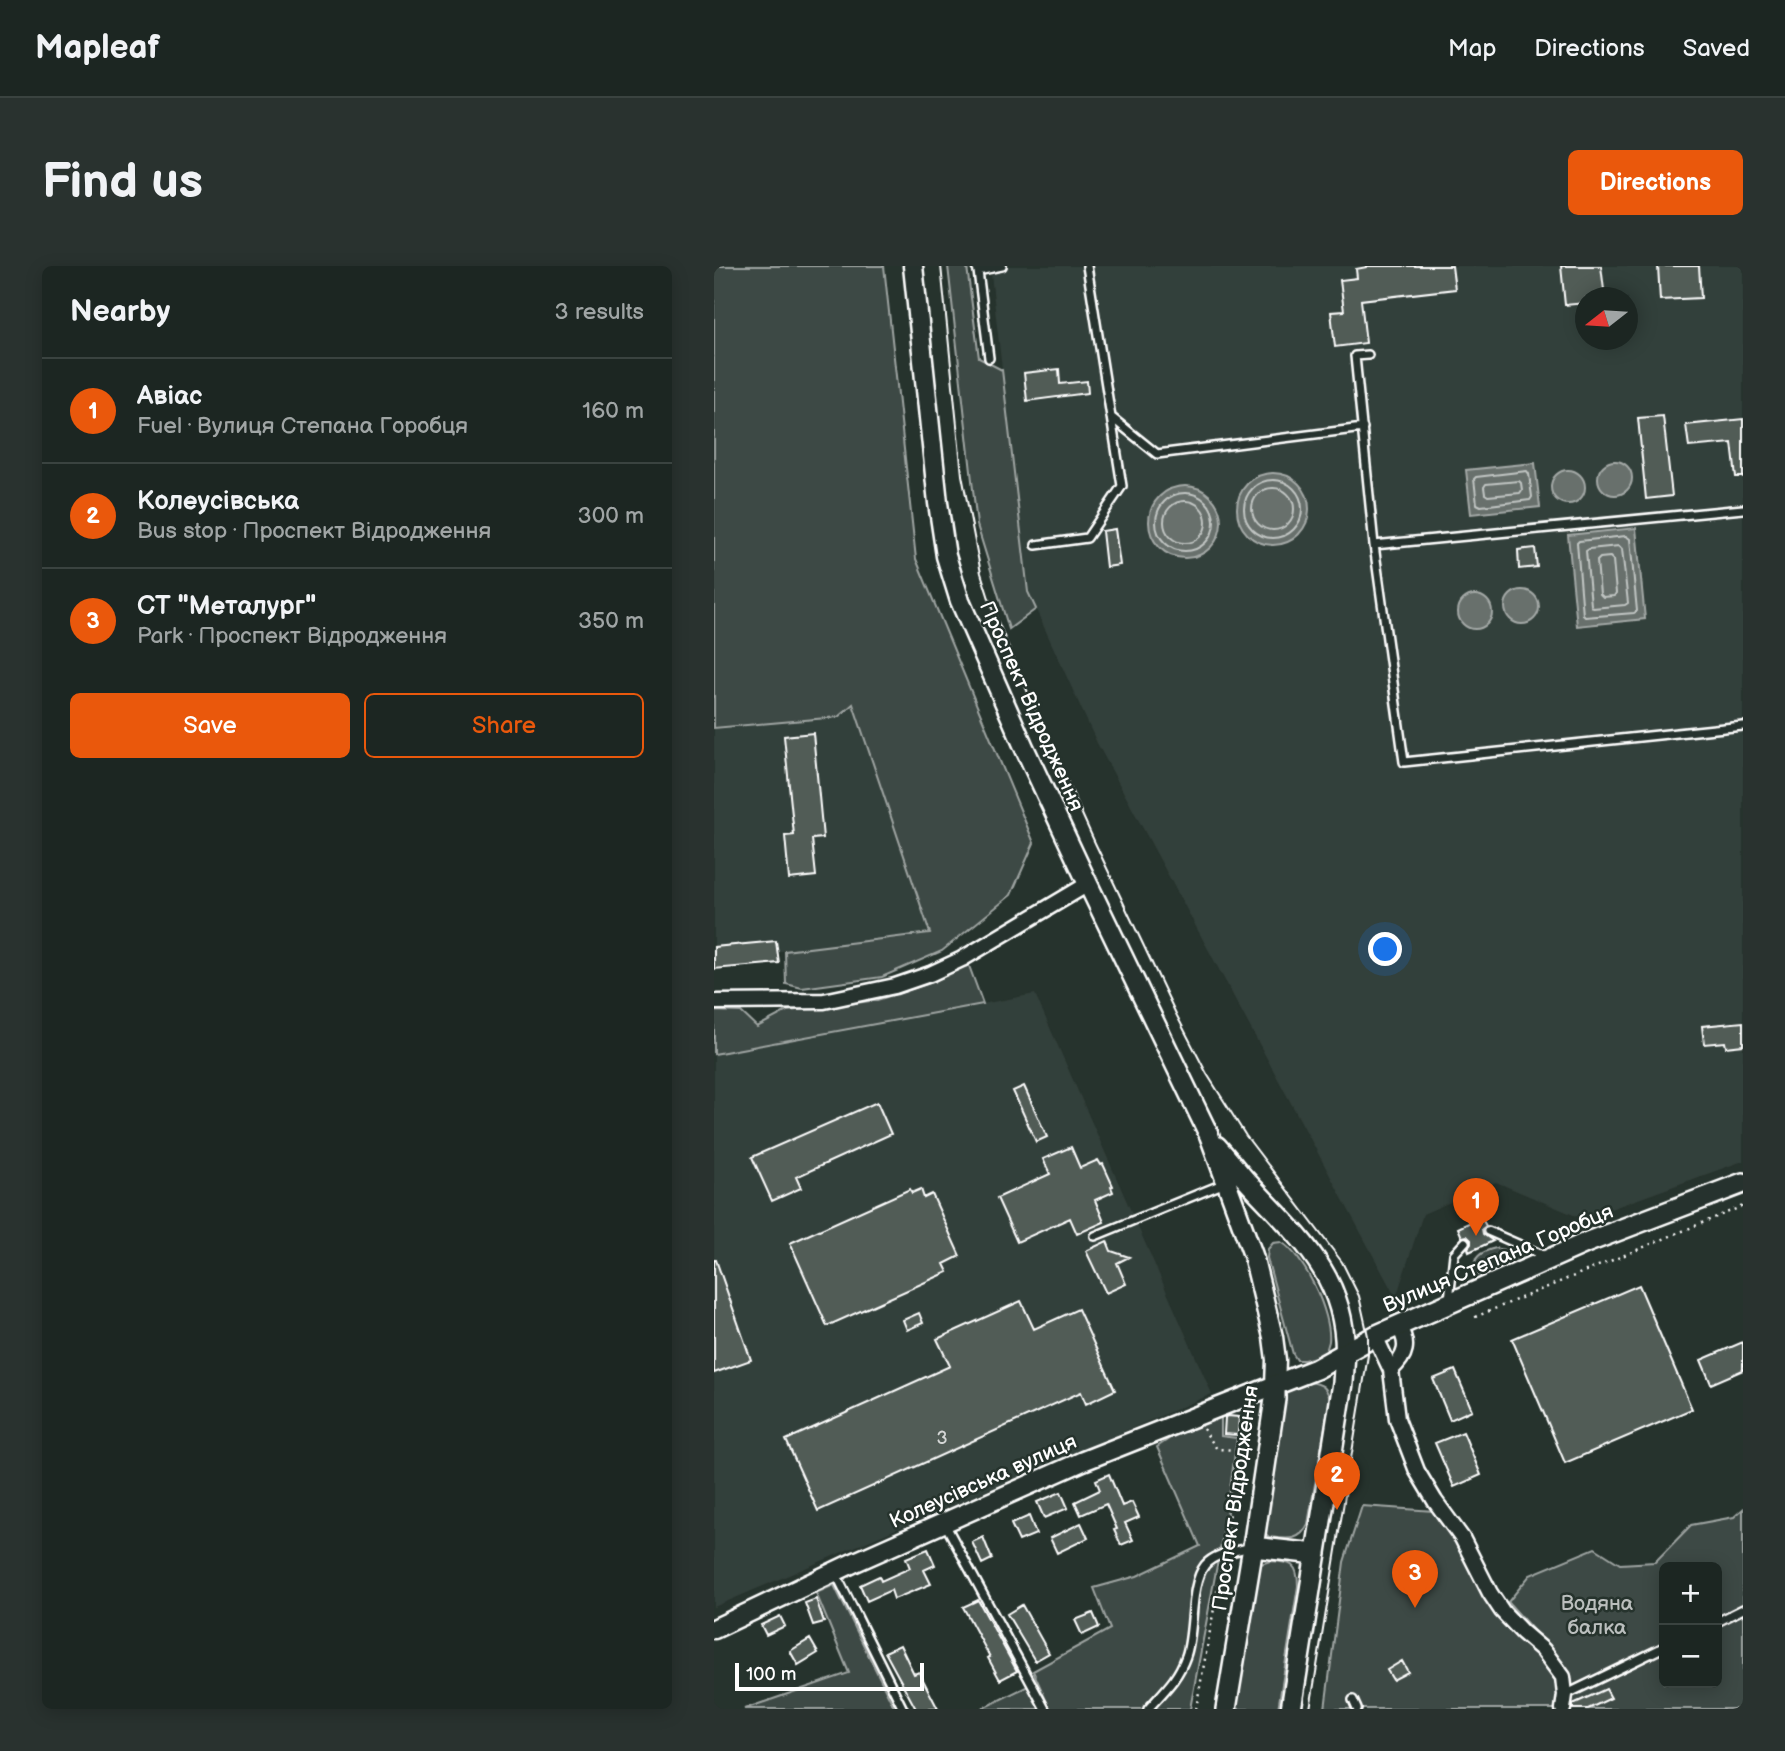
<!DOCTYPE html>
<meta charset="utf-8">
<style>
:root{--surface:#1c2622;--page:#29322f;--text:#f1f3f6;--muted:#a0a5a5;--line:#3a4340;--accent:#ea580c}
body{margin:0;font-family:"Balsamiq Sans",sans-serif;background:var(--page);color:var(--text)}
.controls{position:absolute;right:21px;bottom:21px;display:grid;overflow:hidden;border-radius:10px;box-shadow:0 4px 18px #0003}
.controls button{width:63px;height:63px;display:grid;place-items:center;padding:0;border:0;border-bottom:2px solid var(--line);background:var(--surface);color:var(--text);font:35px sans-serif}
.compass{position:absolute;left:861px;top:21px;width:63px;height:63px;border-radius:50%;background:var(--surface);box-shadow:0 4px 18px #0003;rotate:253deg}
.scale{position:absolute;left:21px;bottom:18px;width:189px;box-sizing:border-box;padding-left:7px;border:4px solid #fff;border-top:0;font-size:19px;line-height:24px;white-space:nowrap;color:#fff;-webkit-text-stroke:5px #26332d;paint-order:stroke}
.you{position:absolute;left:672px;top:684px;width:24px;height:24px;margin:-18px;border:5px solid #fff;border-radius:50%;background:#1a73e8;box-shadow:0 0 0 10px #1a73e833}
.badge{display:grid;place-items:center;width:46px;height:46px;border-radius:50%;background:var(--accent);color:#fff;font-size:23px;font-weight:700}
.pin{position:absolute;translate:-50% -58px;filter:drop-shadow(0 2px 4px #0008)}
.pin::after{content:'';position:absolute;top:37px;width:24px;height:21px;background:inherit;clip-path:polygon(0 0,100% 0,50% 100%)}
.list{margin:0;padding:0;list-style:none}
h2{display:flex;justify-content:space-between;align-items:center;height:91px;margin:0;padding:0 28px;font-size:30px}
h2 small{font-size:23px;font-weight:400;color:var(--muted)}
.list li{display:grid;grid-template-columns:46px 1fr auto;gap:21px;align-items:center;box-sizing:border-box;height:105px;padding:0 28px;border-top:2px solid var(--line)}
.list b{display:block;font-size:26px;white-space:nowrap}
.list p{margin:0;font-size:23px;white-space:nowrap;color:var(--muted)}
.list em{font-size:23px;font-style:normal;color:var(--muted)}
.actions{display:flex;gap:14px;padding:21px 28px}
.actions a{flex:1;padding:16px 0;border:2px solid var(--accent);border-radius:10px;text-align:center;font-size:24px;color:var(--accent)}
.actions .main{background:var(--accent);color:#fff}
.map{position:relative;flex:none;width:1029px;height:1443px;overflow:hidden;border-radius:10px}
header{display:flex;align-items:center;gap:42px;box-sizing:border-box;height:98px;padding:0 35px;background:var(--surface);border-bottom:2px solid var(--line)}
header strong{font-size:33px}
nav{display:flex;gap:38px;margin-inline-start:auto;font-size:24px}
.intro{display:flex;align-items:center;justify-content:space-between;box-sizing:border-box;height:168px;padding:0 42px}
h1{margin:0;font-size:49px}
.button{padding:18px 32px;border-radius:10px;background:var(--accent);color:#fff;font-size:24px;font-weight:700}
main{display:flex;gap:42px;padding:0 42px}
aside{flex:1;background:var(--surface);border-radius:10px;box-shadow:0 4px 18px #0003}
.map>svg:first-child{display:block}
</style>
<header>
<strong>Mapleaf</strong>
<nav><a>Map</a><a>Directions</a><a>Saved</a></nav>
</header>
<div class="intro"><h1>Find us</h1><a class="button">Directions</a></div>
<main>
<aside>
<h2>Nearby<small>3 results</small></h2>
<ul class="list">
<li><span class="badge">1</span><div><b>Авіас</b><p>Fuel · Вулиця Степана Горобця</p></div><em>160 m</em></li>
<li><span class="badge">2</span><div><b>Колеусівська</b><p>Bus stop · Проспект Відродження</p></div><em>300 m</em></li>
<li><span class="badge">3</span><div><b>СТ &quot;Металург&quot;</b><p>Park · Проспект Відродження</p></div><em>350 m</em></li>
</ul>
<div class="actions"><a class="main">Save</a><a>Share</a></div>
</aside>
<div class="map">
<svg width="1029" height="1443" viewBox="0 0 1029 1443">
<rect width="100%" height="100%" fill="#26332d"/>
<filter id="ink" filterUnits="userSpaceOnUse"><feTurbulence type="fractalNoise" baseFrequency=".0143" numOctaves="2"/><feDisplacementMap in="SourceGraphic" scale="14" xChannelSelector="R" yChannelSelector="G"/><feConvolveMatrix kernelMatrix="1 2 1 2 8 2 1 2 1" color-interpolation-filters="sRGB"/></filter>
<g filter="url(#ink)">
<path fill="#333f3a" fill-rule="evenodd" d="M0 0 139 437 216 667 0 693Z
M276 0H1029V895L869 953 782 916 709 948 682 1032 383 477 314 326ZM872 32H914V74H872Z
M321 728 498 1128 0 1341V788Z"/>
<path fill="#3e4944" stroke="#9ea4a2" stroke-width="2" d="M0 0H170L202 293 320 577 297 629 228 685 168 711 88 722 72 718 71 685 216 667 139 438 124 451 0 462Z
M234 0H254L253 1 265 92 288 104 314 326 322 343 295 363 263 259Z
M254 697 269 738 0 788V745L27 746 43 761 73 745 113 741 163 734 219 716Z
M567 976C590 989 618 1048 615 1075 615 1076 612 1085 612 1086L601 1091 590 1094H583L579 1088 553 992 554 983 559 977Z
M782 982 802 987 805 992V997L770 1012 762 1007C756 992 768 985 782 982Z
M595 1116C608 1118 612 1120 616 1133L594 1258C586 1276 573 1273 555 1271L549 1265 569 1127 573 1122Z
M507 1150V1170L523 1172 513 1246 476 1443H336L319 1405 396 1363 380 1322 423 1310 486 1280 443 1181 480 1156Z
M648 1240 720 1245 744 1275 775 1339 823 1384 845 1415 850 1431 950 1383V1417H1003V1358L1029 1345V1443H611L630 1296Z
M1029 1243V1341L1003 1353V1301H950V1379L857 1425 846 1394 794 1336 816 1309 881 1282 906 1298 941 1296 977 1259 1020 1251Z
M556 1295C577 1296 584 1297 584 1320L564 1443H518L541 1303 547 1298Z
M120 1319 181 1443H30L135 1407 102 1327Z
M314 1420 326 1443H267Z"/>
<path fill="#67706c" stroke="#a4a9a7" stroke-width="2" d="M884 212a17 17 0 1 1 34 0a17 17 0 1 1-34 0Z
M821 197 826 241 757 248 752 204Z
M837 221a17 17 0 1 1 34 0a17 17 0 1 1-34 0Z
M523 243a36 36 0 1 1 72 0a36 36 0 1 1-72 0Z
M435 256a36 36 0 1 1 72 0a36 36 0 1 1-72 0Z
M922 262 931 353 863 360 854 269Z
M791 341a17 17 0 1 1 34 0a17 17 0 1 1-34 0Z
M744 346a17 17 0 1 1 34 0a17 17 0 1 1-34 0Z"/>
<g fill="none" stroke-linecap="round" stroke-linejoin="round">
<path stroke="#c2c6c4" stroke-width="2" d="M813 205 815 208 818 231 816 234 767 240 763 238 760 213 762 211Z
M530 243a29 29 0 1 1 58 0a29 29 0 1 1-58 0Z
M805 215 807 217 808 224 806 227 774 230 771 228 770 221 772 218Z
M538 243a21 21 0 1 1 42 0a21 21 0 1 1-42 0Z
M442 256a29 29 0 1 1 58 0a29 29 0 1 1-58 0Z
M450 256a21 21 0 1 1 42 0a21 21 0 1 1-42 0Z
M912 270 916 273 923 345 920 347 871 351 869 349 863 277 865 275Z
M905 280 908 283 914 337 911 339 879 342 877 339 872 285 875 283Z
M896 291 899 294 902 327 900 330 889 331 886 328 883 295 886 292Z"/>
</g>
<path fill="#515c57" stroke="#fff" stroke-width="2" d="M653 0H738L741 23 647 34 652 77 621 81 617 46 630 45 626 14 643 12 642 3 653 1Z
M847 0H887L891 32H872V37L851 39Z
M944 0H985L987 32 946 34Z
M345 103 346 118 373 115 374 127 313 135 310 107Z
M949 150 958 230 932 233 924 152Z
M1029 153V211H1022L1018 177 975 181 972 159Z
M401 263 406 299 392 301 388 265Z
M821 282 823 301 805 303 804 284Z
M99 467 109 572 98 573 102 610 75 613 71 570 80 569 70 470Z
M62 675 65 697 0 703V681Z
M1029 756V779L1012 781 1011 776 990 778 988 760Z
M310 820 333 871 322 876 299 825Z
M163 836 177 868 82 911 87 922 58 935 38 891Z
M357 881 366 902 384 894 387 899 389 898 399 920 397 921 399 926 381 934 390 956 363 968 356 952 303 976 283 932 336 908 329 893Z
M196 923 198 927 207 923 210 932 218 928 246 990 230 998 234 1006 113 1060 76 977Z
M767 951 772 960 768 963 769 968 779 975 755 986 754 982 757 978V974L753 970 748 971 744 962Z
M393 975 397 985 415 991 403 997 412 1018 392 1027 372 985Z
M0 994H2L37 1094 0 1107Z
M925 1019 978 1143 851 1197 798 1073Z
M307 1035 320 1063 364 1043 401 1124 372 1138 367 1126 104 1245 72 1174 236 1100 223 1073Z
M205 1047 209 1057 193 1064 189 1054Z
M1029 1076V1104L997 1118 987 1094Z
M741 1104 758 1144 736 1154 719 1113Z
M514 1150 525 1151 524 1169 510 1168 511 1151Z
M749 1166 767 1209 740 1221 721 1177Z
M395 1208 408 1240 418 1236 425 1251 411 1257 419 1274 407 1279 400 1264 403 1263 392 1238 367 1249 361 1236 386 1224 382 1214Z
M347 1226 354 1242 330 1252 323 1236Z
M315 1250 322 1268 305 1275 297 1258Z
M367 1257 374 1272 343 1287 336 1272Z
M269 1271 278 1293 268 1298 258 1276Z
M214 1283 221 1299 210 1304 217 1318 180 1333 177 1324 153 1335 146 1319 165 1310 167 1315 196 1302 192 1292Z
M102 1333 110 1356 99 1359 91 1337Z
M264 1334 303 1405 286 1414 274 1392 276 1391 249 1341Z
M308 1339 335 1387 321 1395 293 1348Z
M379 1347 385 1361 368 1369 361 1354Z
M66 1350 71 1360 52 1369 47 1359Z
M96 1373 104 1387 84 1399 76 1385Z
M186 1379 200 1408 205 1406 224 1443H202L171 1386Z
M688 1395 694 1406 679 1414 673 1404Z
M892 1423 897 1432 874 1443H859V1438Z"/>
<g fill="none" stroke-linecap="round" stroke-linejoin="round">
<g stroke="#fff" stroke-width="12">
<path id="service" d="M261 0 264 5 275 92
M373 0 397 151
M264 5 288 0
M654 89 641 90 660 279 690 496 1029 460
M322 279 373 272 408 220 397 151 443 188 649 162
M660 279 1029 243
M774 965 831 990
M381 970 511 917
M735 1034 740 988 751 976
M230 1256 331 1443
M121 1306 189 1443
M1003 1356 1029 1343
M851 1429 950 1381
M639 1434 643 1443
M434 1443C450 1425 464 1413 472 1390 481 1366 475 1319 491 1299 501 1287 523 1285 537 1281"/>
</g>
<g stroke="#fff" stroke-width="19">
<path id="minor" d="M0 736 110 735 181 720 216 708 248 693 374 618
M684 1060C696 1078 692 1090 677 1104L683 1153 703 1205 721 1235 748 1272 776 1327 788 1345 808 1366 829 1384 849 1411 851 1429 849 1443
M661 1070 677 1104"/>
</g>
<g stroke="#fff" stroke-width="23">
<path id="tertiary" d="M503 880C513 891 522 903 531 913 580 967 632 1007 631 1087
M0 1363 139 1297 369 1195 561 1119 562 1094 559 1071 539 989 495 869 374 618 310 481 246 335 232 290 224 237 199 0"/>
</g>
<g stroke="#fff" stroke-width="24">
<path id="secondary" d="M539 1281 602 1288
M512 1443 539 1281 561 1133V1119L602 1103 661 1070 874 976 1029 917
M577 1443 629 1117 631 1087"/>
</g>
<path stroke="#fff" stroke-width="2.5" stroke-dasharray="2 5" stroke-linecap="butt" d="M761 1051 1029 940
M489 1163 503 1183 524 1184
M512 1278 524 1184 532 1146
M482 1443 508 1298"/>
<use href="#service" stroke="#26332d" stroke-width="7"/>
<use href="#minor" stroke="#26332d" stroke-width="14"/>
<use href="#tertiary" stroke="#26332d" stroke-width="18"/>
<use href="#secondary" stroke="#26332d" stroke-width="19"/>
<path stroke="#fff" stroke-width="2" d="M227 0 248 209 267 307 278 342 326 455 381 577 463 750 493 808 532 870 628 996 645 1030 654 1070V1089L596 1443"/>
</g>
</g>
<g text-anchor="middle" stroke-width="5" stroke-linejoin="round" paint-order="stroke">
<g font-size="18" fill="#d4d6d5">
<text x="228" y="1178">3</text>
</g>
<g font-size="21" fill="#fff" stroke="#26332d">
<text transform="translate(318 440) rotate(66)" y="7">Проспект Відродження</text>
<text transform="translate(784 992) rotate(-23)" y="7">Вулиця Степана Горобця</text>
<text transform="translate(269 1215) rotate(-24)" y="7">Колеусівська вулиця</text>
<text transform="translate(521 1232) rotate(-82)" y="7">Проспект Відродження</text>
</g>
<g font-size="21" fill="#bbbfbe" stroke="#26332d">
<text x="883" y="1344">Водяна<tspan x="883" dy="24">балка</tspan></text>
</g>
</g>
</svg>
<div class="controls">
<button>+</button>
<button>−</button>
</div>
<svg class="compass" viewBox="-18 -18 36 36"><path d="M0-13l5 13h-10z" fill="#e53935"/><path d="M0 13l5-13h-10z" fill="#a0a5a5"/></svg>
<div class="scale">100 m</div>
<div class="you"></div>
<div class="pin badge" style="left:762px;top:970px">1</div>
<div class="pin badge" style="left:623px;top:1244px">2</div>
<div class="pin badge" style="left:701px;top:1342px">3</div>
</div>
</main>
